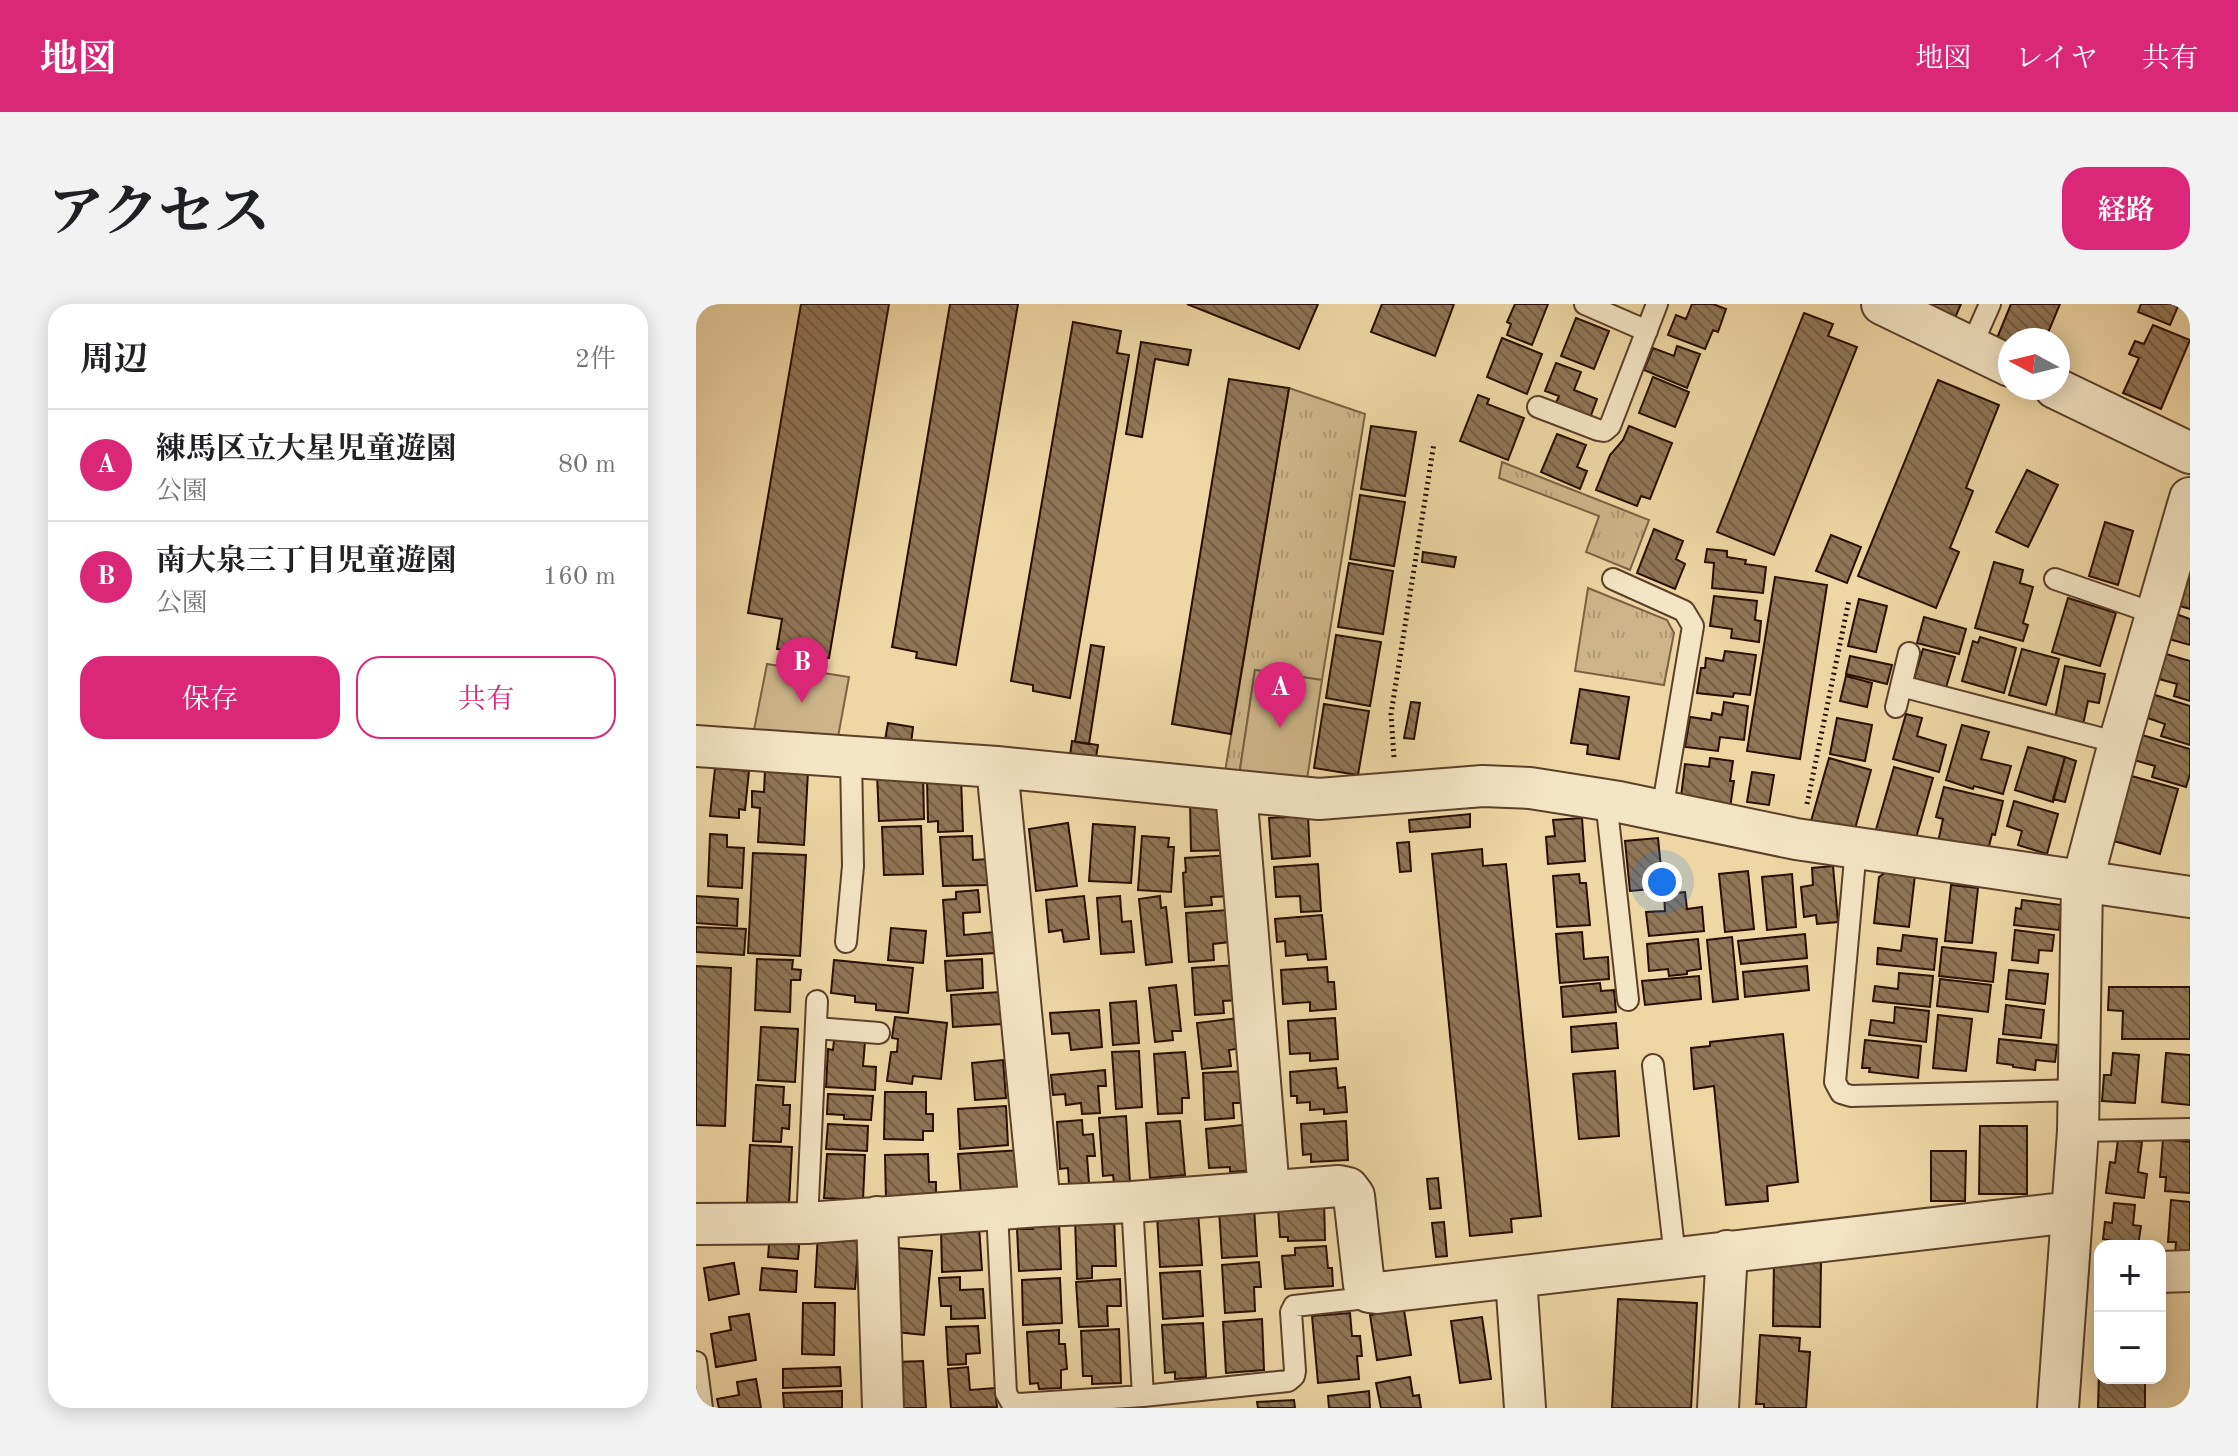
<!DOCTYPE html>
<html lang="ja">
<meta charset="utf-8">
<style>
:root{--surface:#fff;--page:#f2f2f2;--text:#202124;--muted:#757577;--line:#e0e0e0;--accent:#db2777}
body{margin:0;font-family:"Old Standard TT","Noto Serif JP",serif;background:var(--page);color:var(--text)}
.controls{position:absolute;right:24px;bottom:24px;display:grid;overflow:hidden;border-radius:16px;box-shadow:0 4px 20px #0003}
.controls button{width:72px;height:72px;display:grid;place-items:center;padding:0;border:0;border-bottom:2px solid var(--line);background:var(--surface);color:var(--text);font:40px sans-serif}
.compass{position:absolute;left:1302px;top:24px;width:72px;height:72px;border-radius:50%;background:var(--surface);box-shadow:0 4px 20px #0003;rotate:277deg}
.you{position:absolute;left:966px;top:578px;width:28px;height:28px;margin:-20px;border:6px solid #fff;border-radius:50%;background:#1a73e8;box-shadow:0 0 0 12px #1a73e833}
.badge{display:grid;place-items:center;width:52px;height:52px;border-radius:50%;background:var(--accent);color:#fff;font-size:26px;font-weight:700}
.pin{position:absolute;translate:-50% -66px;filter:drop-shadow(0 2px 4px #0008)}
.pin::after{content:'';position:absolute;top:42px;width:28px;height:24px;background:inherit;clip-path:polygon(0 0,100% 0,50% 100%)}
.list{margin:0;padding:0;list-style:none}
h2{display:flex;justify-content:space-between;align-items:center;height:104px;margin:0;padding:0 32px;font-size:34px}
h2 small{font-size:26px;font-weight:400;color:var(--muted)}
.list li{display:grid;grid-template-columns:52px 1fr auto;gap:24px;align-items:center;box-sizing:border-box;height:112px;padding:0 32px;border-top:2px solid var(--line)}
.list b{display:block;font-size:30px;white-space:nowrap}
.list p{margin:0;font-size:26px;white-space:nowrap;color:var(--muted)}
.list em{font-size:26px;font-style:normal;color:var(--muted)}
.actions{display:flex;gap:16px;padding:24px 32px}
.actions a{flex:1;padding:18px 0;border:2px solid var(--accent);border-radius:24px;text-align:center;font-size:28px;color:var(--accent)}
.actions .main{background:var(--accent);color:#fff}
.map{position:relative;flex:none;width:1494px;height:1104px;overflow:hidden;border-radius:24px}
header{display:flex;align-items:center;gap:48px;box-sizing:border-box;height:112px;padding:0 40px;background:var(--accent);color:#fff}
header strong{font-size:38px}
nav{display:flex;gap:44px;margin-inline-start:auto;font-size:28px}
.intro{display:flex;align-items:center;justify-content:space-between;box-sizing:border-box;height:192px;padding:0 48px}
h1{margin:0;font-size:56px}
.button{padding:20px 36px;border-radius:24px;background:var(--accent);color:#fff;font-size:28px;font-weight:700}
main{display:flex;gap:48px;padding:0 48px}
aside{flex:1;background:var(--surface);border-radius:24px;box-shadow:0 4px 20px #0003}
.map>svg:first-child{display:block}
</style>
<header>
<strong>地図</strong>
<nav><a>地図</a><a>レイヤ</a><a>共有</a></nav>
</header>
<div class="intro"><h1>アクセス</h1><a class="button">経路</a></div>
<main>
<aside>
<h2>周辺<small>2件</small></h2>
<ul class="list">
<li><span class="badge">A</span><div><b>練馬区立大星児童遊園</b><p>公園</p></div><em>80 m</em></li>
<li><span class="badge">B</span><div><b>南大泉三丁目児童遊園</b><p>公園</p></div><em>160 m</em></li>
</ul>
<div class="actions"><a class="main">保存</a><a>共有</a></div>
</aside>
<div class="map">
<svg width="1494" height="1104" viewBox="0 0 1494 1104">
<defs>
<pattern id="grass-tufts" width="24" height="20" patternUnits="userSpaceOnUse" patternTransform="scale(2)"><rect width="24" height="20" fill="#cdb589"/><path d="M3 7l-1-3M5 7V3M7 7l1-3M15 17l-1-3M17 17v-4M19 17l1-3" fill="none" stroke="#b09a74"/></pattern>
<pattern id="building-back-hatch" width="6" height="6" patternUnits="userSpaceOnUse" patternTransform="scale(2)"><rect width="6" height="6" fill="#8f7656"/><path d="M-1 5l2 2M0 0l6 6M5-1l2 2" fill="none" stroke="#755f45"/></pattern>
</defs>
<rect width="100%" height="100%" fill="#eed7a5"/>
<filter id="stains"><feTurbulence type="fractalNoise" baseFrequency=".0025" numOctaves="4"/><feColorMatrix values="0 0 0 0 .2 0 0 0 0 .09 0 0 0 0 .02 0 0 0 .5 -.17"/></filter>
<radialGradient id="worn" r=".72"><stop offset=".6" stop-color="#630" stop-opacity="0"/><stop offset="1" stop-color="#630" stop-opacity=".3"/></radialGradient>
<path fill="url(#grass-tufts)" stroke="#7b6144" stroke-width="2" d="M593 84 669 110 626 376 559 366 543 472 529 468Z
M806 158 953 216 934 266 890 248 903 212 803 174Z
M892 284 971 316 978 329 968 381 879 367Z"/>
<path fill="#cdb589" stroke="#7b6144" stroke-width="2" d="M71 360 153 373 142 433 58 426Z
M559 366 626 376 610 482 543 472Z"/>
<path fill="url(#building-back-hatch)" stroke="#290d00" stroke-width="2" d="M105 0H193L133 354 81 345 86 315 52 309Z
M254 0H322L260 361 220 354 221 348 196 343Z
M491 0H622L603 45Z
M686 0H758L739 52 675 28Z
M819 0H852L836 41 811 31 815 20 811 18Z
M996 0H1017L1030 5 1022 28 1017 26 1009 45 972 31 980 11 990 15Z
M1224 0H1265L1259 14Z
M1315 0H1364L1349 36H1314V45L1299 39Z
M1445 0H1483L1474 21 1442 8Z
M1108 9 1137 20 1132 32 1161 43 1078 251 1021 228Z
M880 14 913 27 898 65 865 52Z
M377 18 425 27 421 49 433 51 374 394 337 387V381L315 377Z
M1457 21 1494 36 1465 105 1427 89 1443 54 1433 50 1439 37 1448 40Z
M806 34 846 50 831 90 791 73Z
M445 38 495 46 492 61 459 55 446 133 430 130Z
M981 42 1004 50 991 84 948 66 957 44 978 52Z
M860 59 885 68 878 86 901 95 894 114 859 101 863 92 849 87Z
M957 73 993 88 979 123 943 109Z
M533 75 593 84 535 430 476 420Z
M1242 76 1303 101 1270 184 1277 187 1254 244 1263 248 1240 304 1162 272Z
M782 91 793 95 791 100 828 114 812 156 764 137Z
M675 122 720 128 709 192 665 185Z
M933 122 976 139 954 195 945 192 941 202 900 186 914 151 927 136Z
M861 130 890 141 881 163 891 167 884 185 845 168Z
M1331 166 1362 181 1332 243 1300 228Z
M664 191 709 198 698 262 654 255Z
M1409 218 1437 227 1422 281 1393 272Z
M958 225 987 237 980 255 989 260 979 285 941 269Z
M1135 231 1165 243 1151 279 1120 267Z
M1011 245 1031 247V253L1050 256 1049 260 1070 263 1067 289 1016 284 1018 259 1009 258Z
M727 248 760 253 758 263 726 258Z
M1298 258 1327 266 1324 279 1337 283 1327 319 1332 321 1327 337 1279 324Z
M653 259 697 267 687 330 642 323Z
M1494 267V305L1484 302Z
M1079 273 1131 281 1104 455 1051 447Z
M1018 292 1061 297 1059 316 1065 317 1063 338 1035 334 1036 325 1014 322Z
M1372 294 1420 309 1404 362 1356 348Z
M1163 295 1191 302 1180 348 1152 342Z
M1480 310 1494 315V341L1473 335Z
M1228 313 1270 325 1263 350 1221 339Z
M640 331 685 338 674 402 630 394Z
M1284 333 1320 344 1308 389 1266 377 1277 337 1282 339Z
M395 341 408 343 393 440 379 438Z
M1227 345 1259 353 1249 387 1217 378Z
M1326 345 1363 355 1350 401 1313 391Z
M1029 347 1060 351 1054 391 1038 389 1037 393 1001 389 1005 364H1009L1010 354 1027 357Z
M1470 350 1494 357V397L1478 392 1481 380 1463 375Z
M1154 352 1196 361 1191 380 1150 370Z
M1369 362 1409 370 1403 399 1392 397 1387 421 1359 415Z
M1150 372 1176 379 1171 403 1144 397Z
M884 385 933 393 923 455 891 450 892 441 875 439Z
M1456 390 1494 402V441L1465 432 1469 420 1449 413Z
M715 398 724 399 718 435 708 434Z
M1028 398 1052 402 1048 436 1024 433 1022 447 989 443 994 413 1015 416 1016 409 1026 411Z
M628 400 673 407 662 471 618 464Z
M1210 410 1226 414 1221 432 1250 441 1243 468 1197 455Z
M1141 414 1176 421 1169 457 1134 450Z
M192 419 217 423 215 440 189 436Z
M1266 421 1293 428 1285 455 1315 462 1307 490 1278 482 1277 485 1250 476Z
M1446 431 1494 445V470L1490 483 1456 473 1459 462 1438 456Z
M376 437 402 441 399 460 374 451Z
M1332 443 1369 453 1357 498 1319 486Z
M1369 453 1380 457 1369 498 1357 495Z
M1014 454 1037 457 1034 477H1038L1034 504 985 493 989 460 1013 463Z
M1133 454 1175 466 1156 536 1113 524Z
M1198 463 1237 474 1218 541 1179 529Z
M19 464 53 467 49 506 43 505V514L14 512Z
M69 465 112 468 108 541 62 538 64 504 56 503V487L68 488Z
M227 468 228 515 183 517 181 470Z
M1056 468 1078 471 1073 501 1051 498Z
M1432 471 1482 485 1464 550 1414 536Z
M265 474 267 527 242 528V517L232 518 231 476Z
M1248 483 1307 497 1299 531 1296 530 1290 555 1241 543 1247 515 1240 513Z
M494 496 534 501V546L495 547Z
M1318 497 1362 510 1351 550 1322 541 1326 527 1311 522Z
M774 510V523L714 528 713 516Z
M612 512 614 552 576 555 573 514Z
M886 514 889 557 852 560 850 533 859 532 857 516Z
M372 519 381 582 340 587 333 525Z
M397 520 439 523 435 579 393 577Z
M225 522 227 570 188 571 186 523Z
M14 530 31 531V543L48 544 46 584 12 582Z
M276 532 277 556 293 555 294 581 247 582 244 533Z
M446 532 473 534 472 543H478L475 588 442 586Z
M962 534 967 584 934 587 929 537Z
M713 538 715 567 704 568 701 539Z
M786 545 787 562 810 560 845 912 815 915 816 928 774 932 736 550Z
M57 549 110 551 104 652 52 649Z
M535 551 538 592 515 593 516 601 489 603 487 569 490 568 489 554Z
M622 560 625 607 605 608 604 592 580 593 578 563Z
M1137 562 1142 618 1121 620 1120 611 1108 613 1105 583 1117 581 1116 564Z
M1052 567 1058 625 1029 628 1023 570Z
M1190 568 1219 571 1213 623 1178 619 1183 573Z
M883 570 884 579H890L894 621 861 623 857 572Z
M1096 570 1100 623 1071 626 1066 573Z
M1255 581 1282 584 1276 639 1249 637Z
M282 586 284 608 267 609 268 631 299 628 300 649 251 652 247 596 260 595V588Z
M989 588 991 605 1006 603 1008 627 953 632 950 608 969 607 968 590Z
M0 592 42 595 41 622 0 619Z
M388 592 393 635 368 638 366 626 353 628 350 596Z
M424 592 426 618 435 617 438 648 405 650 401 594Z
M464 592 465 604 470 603 476 658 450 661 443 595Z
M1326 596 1366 601 1363 626 1318 621 1320 604 1325 605Z
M532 606 534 638 517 640 518 656 493 658 490 609Z
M626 611 630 655 612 656 611 650 590 652 589 637 581 638 579 615Z
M0 623 50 625 48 651 0 648Z
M195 624 230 627 227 659 192 656Z
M1319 626 1358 631 1356 647 1343 646 1342 659 1316 656Z
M886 628 888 655 912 653 913 675 864 679 860 630Z
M1109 630 1111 654 1045 660 1042 637Z
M1207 631 1241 635 1238 666 1181 660 1182 644 1205 647Z
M1036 633 1042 695 1017 698 1011 636Z
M1002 635 1005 665 991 667V670L973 672 972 665 953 667 951 640Z
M1246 643 1300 649 1297 678 1243 672Z
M61 655 97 656 96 665 105 666 104 676H95L94 708 59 706Z
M286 655 287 684 251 687 249 657Z
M138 656 217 664 212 709 180 706V700L159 698V692L135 689Z
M541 661 544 696 527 697 528 709 499 711 496 664Z
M0 662 35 664 29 822 0 821Z
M1111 662 1113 686 1049 693 1047 668Z
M631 663 632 678H638L640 705 614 707V698L587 700 585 666Z
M1313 666 1352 670 1349 700 1310 695Z
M1203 669 1237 672 1234 703 1177 697 1179 682 1202 685Z
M1003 672 1005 695 949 701 946 677Z
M1244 675 1295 681 1292 708 1241 702Z
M904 679 905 687 918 686 920 708 867 713 865 683Z
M480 681 485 727H476L477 736 459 738 453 684Z
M1413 683H1494V735H1426L1427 707 1412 706Z
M305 688 307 720 257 723 255 691Z
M440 697 443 739 417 741 414 699Z
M1310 701 1348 706 1345 734 1307 730Z
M1199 703 1233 707 1230 738 1173 731 1175 716 1198 719Z
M403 706 406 743 375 746 373 729 356 730 354 709Z
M1242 711 1276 715 1270 767 1237 764Z
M199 713 251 719 245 775 217 772 216 780 191 777 195 748H201L202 735 196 734Z
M542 714 546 744 533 746 535 762 506 765 501 719Z
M639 714 642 755 614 757V749L594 750 592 717Z
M920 719 922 744 876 748 875 723Z
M65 723 102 725 99 778 62 776Z
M1087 730 1102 878 1071 882 1072 897 1030 901 1018 782 998 785 995 744 1014 742V738Z
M1303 735 1361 741 1359 758 1340 756 1339 766 1317 763V761L1301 759Z
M138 736 169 738 167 762 180 763 179 786 130 783 132 745 137 746Z
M1169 736 1225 742 1222 774 1173 768 1174 764H1166Z
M443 747 446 803 420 805 416 748Z
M489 748 493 794H486V809L462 810 458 750Z
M1417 749 1443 751 1439 799 1406 797 1408 771H1415Z
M1470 749 1494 751V801L1466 798Z
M307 756 310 794 279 796 276 759Z
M640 764 642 784 649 783 651 808 628 810V805L614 806V798L601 799V792H595L594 768Z
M409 766 410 782H402L404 809 386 810 385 799 370 801 369 790 357 791 355 771Z
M551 767 552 799H537L538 814 509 816 507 769Z
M919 767 923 832 883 835 877 770Z
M60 781 88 783 87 801H94L93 825 86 824 85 838 57 837Z
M189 788H230V810H237V827H227V836L188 835Z
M132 790 177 792 175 816 148 815V811L131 810Z
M310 802 312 841 264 845 262 805Z
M430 812 434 879 418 880 417 871 407 872 403 814Z
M386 816 387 831 397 830 399 852H391L393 879 373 881 372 864 364 865 361 818Z
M484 817 489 871 454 874 450 819Z
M650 817 652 856 615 858V850L607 851 605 820Z
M132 820 172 822 171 847 130 845Z
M555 820 560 866 534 868V863L513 864 510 825Z
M1284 822H1331V890H1283Z
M1422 835 1446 838 1442 868 1451 870 1448 894 1410 889 1414 858 1419 859Z
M1467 835 1494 838V889L1469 887 1470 873H1464Z
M54 841 96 843 93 901 51 899Z
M327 846 330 887 265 892 262 850Z
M1235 847H1270L1269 897H1235Z
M131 850 169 851 167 896 128 894Z
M232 850 233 878H240V897H190L189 851Z
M742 874 745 904 734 905 731 875Z
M628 895 629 936 592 937V933H584L582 903Z
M1475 896 1494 898V951L1479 950 1480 938H1472Z
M1418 899 1439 901 1437 921 1445 922 1442 942 1413 941V936L1407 935 1409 918 1416 919Z
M558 903 561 952 526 954 523 905Z
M502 908 506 961 464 963 461 911Z
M418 912 420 962H396V974L381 975 379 914Z
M363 918 365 965 323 967 321 925H337V919Z
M748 918 751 952 740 953 736 919Z
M283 922 286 966 246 968 245 924Z
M74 928 104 930 102 955 72 953Z
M122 929 163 932 159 985 119 983Z
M630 942 632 964H636L637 982 589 985 586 952 599 951V944Z
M201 944 236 947 228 1031 200 1028Z
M1078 957 1125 958 1124 1023 1077 1022Z
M563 958 565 983H558L559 1007 529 1009 526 961Z
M38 959 43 990 13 996 8 964Z
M66 964 101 967 100 988 64 986Z
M504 967 507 1012 467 1015 464 969Z
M264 973V986L287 985 289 1014 255 1015V1002H245L243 974Z
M364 974 366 1019 327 1021 326 976Z
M424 975 425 1002H411L412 1022 383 1023 380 978Z
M922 995 1001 999 995 1104H916Z
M107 999H139L138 1051 106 1050Z
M708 1006 715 1051 681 1056 674 1011Z
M654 1009 656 1032H664L666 1052H661L663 1075 622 1079 616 1012Z
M53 1010 60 1056 20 1063 15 1030 35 1026 33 1013Z
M786 1013 795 1075 764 1079 755 1017Z
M566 1015 568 1066 530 1069 527 1018Z
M507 1019 510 1073 479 1075V1068L469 1069 466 1021Z
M282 1022 284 1049 270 1050V1060L252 1061 250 1023Z
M423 1025 425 1079 396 1080V1072H387L385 1027Z
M363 1026V1040H369L371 1065 365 1066V1084L343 1085 342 1079 334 1080 331 1028Z
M1064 1031 1104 1034 1103 1047 1114 1048 1110 1104H1068V1100H1060Z
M227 1057 230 1104H203L200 1058Z
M144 1063 145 1082 87 1084V1065Z
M272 1063 274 1086 299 1084 301 1103 255 1104 252 1065Z
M1403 1068 1404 1074H1449V1104H1402Z
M714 1073 717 1092 723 1091 725 1104H685L680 1079Z
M60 1075 65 1104H23L21 1095 43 1091 41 1078Z
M146 1087V1104H88L87 1089Z
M673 1087 674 1104H633L632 1092Z
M598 1096 599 1104H562L561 1098Z"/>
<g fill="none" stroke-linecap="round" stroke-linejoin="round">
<g stroke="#5a4029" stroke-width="24">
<path id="lane" d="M889 0 951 27
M1275 43 1294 0
M842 103 902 126 908 127 914 122 961 0
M917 275 988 307 997 322 966 507
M1359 275 1460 310
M1205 382 1423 439
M1200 403 1213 349
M910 496 932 696
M1160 544 1139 778 1145 789 1155 792 1383 786
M150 638 157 562 155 453
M120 724 183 729
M957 761 979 953
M1382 827 1494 825
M436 898 447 1092
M301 907 310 1089 315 1098 323 1100 447 1092 592 1077 598 1072 599 1067 595 1008 598 1002 661 995 673 988
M111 919 121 697
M0 1058 6 1104"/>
</g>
<g stroke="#5a4029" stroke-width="44">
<path id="street" d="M1186 0 1314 62
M1359 84 1494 149
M0 442 301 463 623 495 787 482 834 484 923 498 1100 535 1494 593
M301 463 344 902
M540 487 573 887
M181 913 187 1104
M0 920 111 919 344 902 436 898 643 882 652 884 658 892 668 981 673 988 681 989 1376 908
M1464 968 1494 967
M820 974 829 1104
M1022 1104 1031 947
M1362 1104 1382 827 1386 579 1423 439 1494 194"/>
</g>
<path stroke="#290d00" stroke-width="5" stroke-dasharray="2 4" stroke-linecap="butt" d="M698 453 695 410 738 139
M1111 500 1153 296"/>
<use href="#lane" stroke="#f4e5c4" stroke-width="20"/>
<use href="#street" stroke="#f4e5c4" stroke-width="40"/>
</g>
<rect width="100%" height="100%" filter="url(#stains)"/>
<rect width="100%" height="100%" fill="url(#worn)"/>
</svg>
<div class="controls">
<button>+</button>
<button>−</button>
</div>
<svg class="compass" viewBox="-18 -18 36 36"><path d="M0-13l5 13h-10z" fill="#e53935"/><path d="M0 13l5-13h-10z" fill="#757577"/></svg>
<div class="you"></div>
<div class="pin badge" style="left:584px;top:424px">A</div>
<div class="pin badge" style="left:106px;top:399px">B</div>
</div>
</main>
